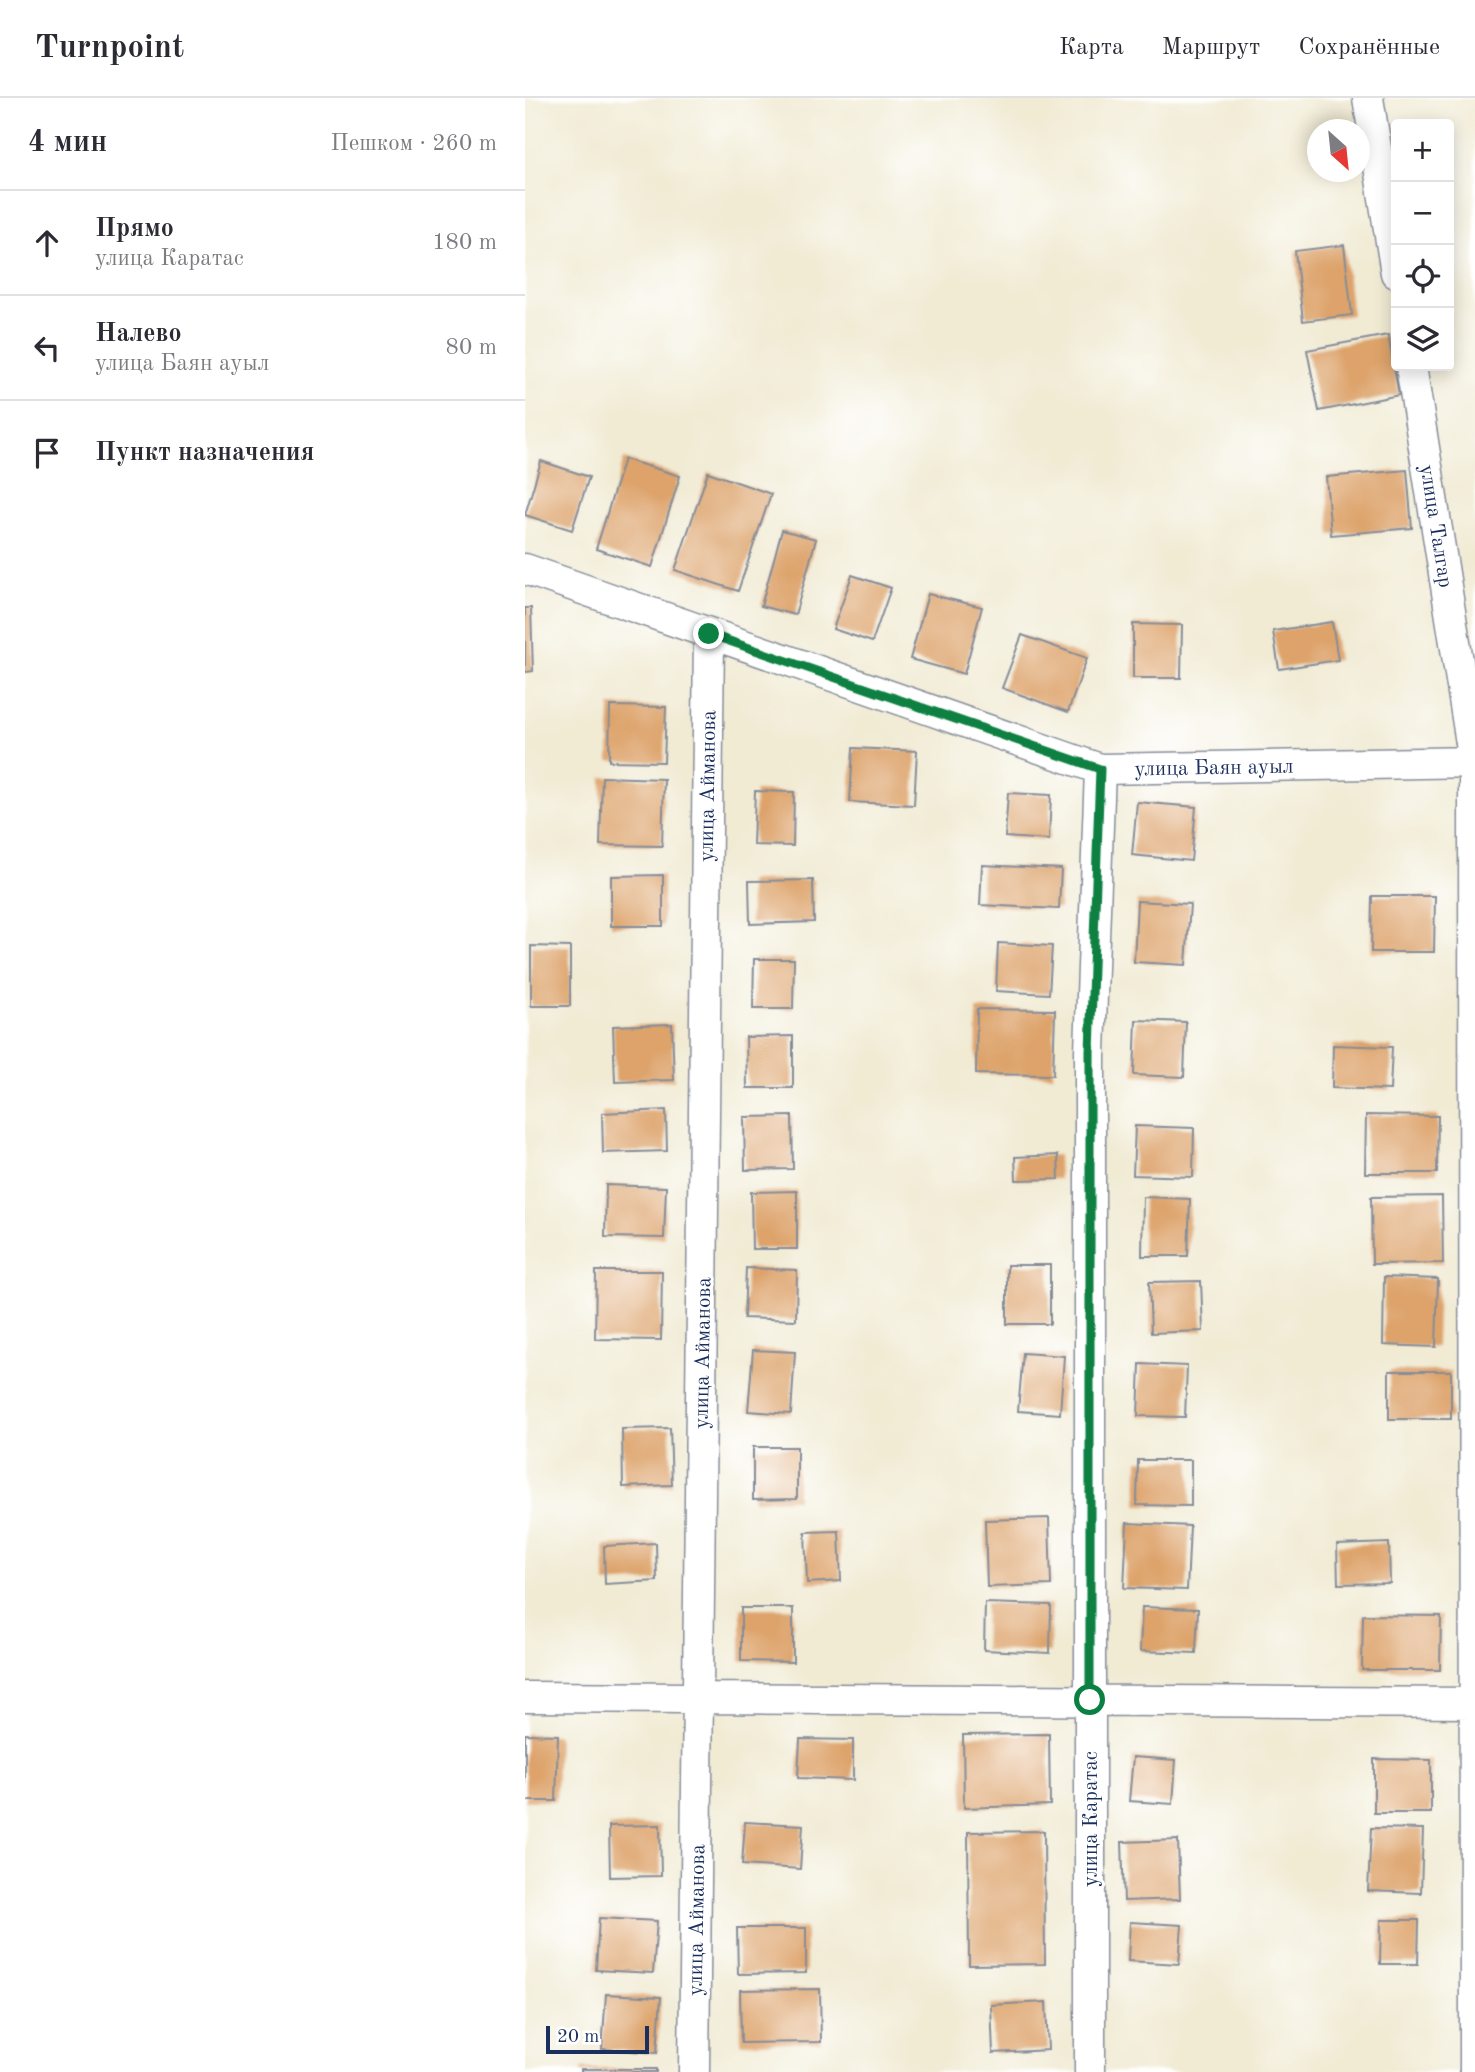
<!DOCTYPE html>
<html lang="ru">
<meta charset="utf-8">
<style>
:root{--surface:#fff;--page:#f2f2f3;--text:#2b2b33;--muted:#7c7c81;--line:#e1e1e2}
body{margin:0;font-family:"Old Standard TT",serif;background:var(--page);color:var(--text)}
.controls{position:absolute;right:21px;top:21px;display:grid;overflow:hidden;border-radius:7px;box-shadow:0 4px 18px #0003}
.controls button{width:63px;height:63px;display:grid;place-items:center;padding:0;border:0;border-bottom:2px solid var(--line);background:var(--surface);color:var(--text);font:35px sans-serif}
.compass{position:absolute;left:782px;top:21px;width:63px;height:63px;border-radius:50%;background:var(--surface);box-shadow:0 4px 18px #0003;rotate:153deg}
.scale{position:absolute;left:21px;bottom:18px;width:103px;box-sizing:border-box;padding-left:7px;border:4px solid #1b2f5e;border-top:0;font-size:19px;line-height:24px;white-space:nowrap;color:#1b2f5e;-webkit-text-stroke:5px #fff;paint-order:stroke}
.stop{position:absolute;width:21px;height:21px;margin:-16px;border:5px solid #0b8043;border-radius:50%;background:#fff}
.stop.end{background:#0b8043;border-color:#fff;box-shadow:0 2px 7px #0008}
.list{margin:0;padding:0;list-style:none}
h2{display:flex;justify-content:space-between;align-items:center;height:91px;margin:0;padding:0 28px;font-size:30px}
h2 small{font-size:23px;font-weight:400;color:var(--muted)}
.list li{display:grid;grid-template-columns:46px 1fr auto;gap:21px;align-items:center;box-sizing:border-box;height:105px;padding:0 28px;border-top:2px solid var(--line)}
.list b{display:block;font-size:26px;white-space:nowrap}
.list p{margin:0;font-size:23px;white-space:nowrap;color:var(--muted)}
.list em{font-size:23px;font-style:normal;color:var(--muted)}
.icon{flex:none;width:38px;height:38px;fill:none;stroke:currentColor;stroke-width:2;stroke-linecap:round;stroke-linejoin:round}
.map{position:relative;flex:none;width:950px;height:1974px;overflow:hidden}
header{display:flex;align-items:center;gap:42px;box-sizing:border-box;height:98px;padding:0 35px;background:var(--surface);border-bottom:2px solid var(--line)}
header strong{font-size:33px}
nav{display:flex;gap:38px;margin-inline-start:auto;font-size:24px}
main{display:flex}
aside{flex:1;background:var(--surface)}
.map>svg:first-child{display:block}
</style>
<header>
<strong>Turnpoint</strong>
<nav><a>Карта</a><a>Маршрут</a><a>Сохранённые</a></nav>
</header>
<main>
<aside>
<h2>4 мин<small>Пешком · 260 m</small></h2>
<ul class="list">
<li><svg class="icon" aria-label="ahead" viewBox="0 0 24 24"><path d="M12 20V5M6 11l6-6 6 6"/></svg><div><b>Прямо</b><p>улица Каратас</p></div><em>180 m</em></li>
<li><svg class="icon" aria-label="left" viewBox="0 0 24 24"><path d="M17 20v-9H6M10 6l-5 5 5 5"/></svg><div><b>Налево</b><p>улица Баян ауыл</p></div><em>80 m</em></li>
<li><svg class="icon" aria-label="arrive" viewBox="0 0 24 24"><path d="M6 21V4h12l-3 4 3 4H6"/></svg><div><b>Пункт назначения</b></div></li>
</ul>
</aside>
<div class="map">
<svg width="950" height="1974" viewBox="0 0 950 1974">
<rect width="100%" height="100%" fill="#fff"/>
<filter id="ink" filterUnits="userSpaceOnUse"><feTurbulence type="fractalNoise" baseFrequency=".0143" numOctaves="2"/><feDisplacementMap in="SourceGraphic" scale="14" xChannelSelector="R" yChannelSelector="G"/><feConvolveMatrix kernelMatrix="1 2 1 2 8 2 1 2 1" color-interpolation-filters="sRGB"/></filter>
<filter id="wash" filterUnits="userSpaceOnUse"><feTurbulence type="fractalNoise" baseFrequency=".00686" numOctaves="4" result="noise"/><feDisplacementMap in="SourceGraphic" scale="28" xChannelSelector="R" yChannelSelector="G"/><feGaussianBlur stdDeviation="1.57" result="paint"/><feColorMatrix in="noise" values="0 0 0 0 0 0 0 0 0 0 0 0 0 0 0 0 0 1.4 0 .05"/><feComposite in="paint" operator="in"/></filter>
<g filter="url(#wash)">
<rect width="100%" height="100%" fill="#f1ebd4"/>
<g id="blocks">
<path fill="#dda36a" d="M819 147 827 217 778 223 770 153Z
M863 237 874 297 794 313 782 252Z
M99 361 155 378 127 469 71 451Z
M16 363 64 379 47 432 0 417Z
M882 372 887 430 806 437 801 379Z
M183 374 246 396 213 493 150 472Z
M257 432 291 441 270 517 236 508Z
M327 477 366 490 347 544 308 531Z
M403 496 457 509 439 576 385 561Z
M0 510H6L8 573 0 574Z
M807 524 813 562 754 571 748 533Z
M608 526 657 527 656 580H608Z
M497 537 562 560 543 614 477 590Z
M85 608 141 609 139 664 84 663Z
M328 650 392 653 389 707 325 704Z
M77 679 139 681 137 748 75 747Z
M230 693 269 694 268 748 228 747Z
M483 695 526 697 524 742 480 739Z
M612 704 671 709 666 763 607 757Z
M457 767 536 771 534 811 455 807Z
M138 777V828H86V778Z
M288 782 289 824 225 826 224 783Z
M847 798H910L909 854H846Z
M612 803 665 806 661 867 609 864Z
M473 845 527 848 524 896 471 893Z
M6 848 45 849V908H6Z
M229 861H269L268 911H228Z
M452 911 530 912 528 977 451 976Z
M611 922 661 924 659 979 609 977Z
M147 926 149 982 90 984 88 928Z
M268 938V990H222L221 939Z
M808 947 867 949 865 992 807 990Z
M141 1012 142 1053 78 1055 77 1015Z
M841 1017 913 1018 912 1075H840Z
M267 1018 268 1071 220 1072 219 1019Z
M610 1028 669 1030 668 1079 608 1077Z
M533 1057 534 1081 491 1082 490 1059Z
M81 1087 141 1089 139 1140 80 1139Z
M272 1093V1151H227L226 1094Z
M917 1098 918 1165 847 1166 846 1099Z
M618 1099 665 1101 663 1158H617Z
M482 1167H525V1226H482Z
M221 1170 272 1172 271 1222 219 1220Z
M71 1173H137L136 1242 70 1241Z
M859 1179 913 1181 911 1249 858 1247Z
M676 1183 678 1233 626 1235 624 1184Z
M228 1252 270 1254 266 1316 223 1313Z
M498 1255 539 1258 535 1316 493 1313Z
M615 1266 662 1268 660 1319 613 1318Z
M864 1273H926V1321H864Z
M145 1330 147 1387 98 1389 97 1331Z
M228 1349H272V1401L228 1402Z
M613 1362H666V1408L612 1407Z
M524 1420 526 1487 462 1489 460 1422Z
M602 1425 665 1428 662 1492 599 1490Z
M314 1433 316 1483 282 1485 280 1434Z
M131 1445 132 1483 80 1486 79 1448Z
M864 1445 865 1485 813 1486 812 1447Z
M460 1505 526 1507 525 1555 459 1552Z
M617 1509 673 1511 671 1555 615 1553Z
M216 1510H268V1564L216 1563Z
M838 1517 916 1518 915 1572H837Z
M0 1636 33 1637 31 1703H0Z
M524 1636 525 1707 439 1710 438 1637Z
M275 1641 328 1642V1682L273 1680Z
M608 1659 651 1662 648 1706 604 1703Z
M849 1661 906 1662V1715H849Z
M220 1724 278 1727 275 1771 217 1767Z
M135 1727 136 1778 85 1779 84 1728Z
M846 1730 898 1731 896 1795 843 1793Z
M519 1733 520 1866 444 1867 443 1734Z
M653 1742 655 1801 599 1803 597 1744Z
M74 1820 132 1823 128 1875 71 1872Z
M856 1822H894L893 1866H855Z
M605 1824 657 1827 654 1866 603 1863Z
M212 1830H281V1875L213 1876Z
M295 1891 296 1944 216 1945 215 1892Z
M81 1896 136 1899 132 1955 77 1951Z
M521 1904 523 1952 468 1955 466 1907Z
M56 1971H131V1974H56Z"/>
</g>
</g>
<g filter="url(#ink)">
<use href="#blocks" fill-opacity="0" stroke="#868d99" stroke-width="2"/>
<g fill="none" stroke-linecap="round" stroke-linejoin="round">
<g stroke="#868d99" stroke-width="33">
<path id="street" d="M843 0 871 175
M886 268 949 664 950 1974
M0 471 575 671 950 664
M0 1599 950 1605
M169 1974 184 536
M565 1974V954L575 671"/>
</g>
<use href="#street" stroke="#fff" stroke-width="30"/>
</g>
</g>
<g fill="none" stroke-linecap="round" stroke-linejoin="round" filter="url(#ink)">
<path stroke="#0b8043" stroke-width="9" d="M184 536 575 671 565 954V1602"/>
</g>
<g text-anchor="middle" stroke-width="6" stroke-linejoin="round" paint-order="stroke">
<g font-size="21" fill="#1b2f5e" stroke="#fff">
<text transform="translate(912 428) rotate(81)" y="7">улица Талгар</text>
<text transform="translate(689 669) rotate(-1)" y="7">улица Баян ауыл</text>
<text transform="translate(182 688) rotate(-89)" y="7">улица Айманова</text>
<text transform="translate(177 1255) rotate(-89)" y="7">улица Айманова</text>
<text transform="translate(565 1721) rotate(-90)" y="7">улица Каратас</text>
<text transform="translate(171 1822) rotate(-89)" y="7">улица Айманова</text>
</g>
</g>
</svg>
<div class="controls">
<button>+</button>
<button>−</button>
<button><svg class="icon" aria-label="locate" viewBox="0 0 24 24"><circle cx="12" cy="12" r="6"/><path d="M12 2v4M12 18v4M2 12h4M18 12h4"/></svg></button>
<button><svg class="icon" aria-label="layers" viewBox="0 0 24 24"><path d="M12 4l9 5-9 5-9-5zM3 14l9 5 9-5"/></svg></button>
</div>
<svg class="compass" viewBox="-18 -18 36 36"><path d="M0-13l5 13h-10z" fill="#e53935"/><path d="M0 13l5-13h-10z" fill="#7c7c81"/></svg>
<div class="scale">20 m</div>
<div class="stop" style="left:565px;top:1602px"></div>
<div class="stop end" style="left:184px;top:536px"></div>
</div>
</main>
